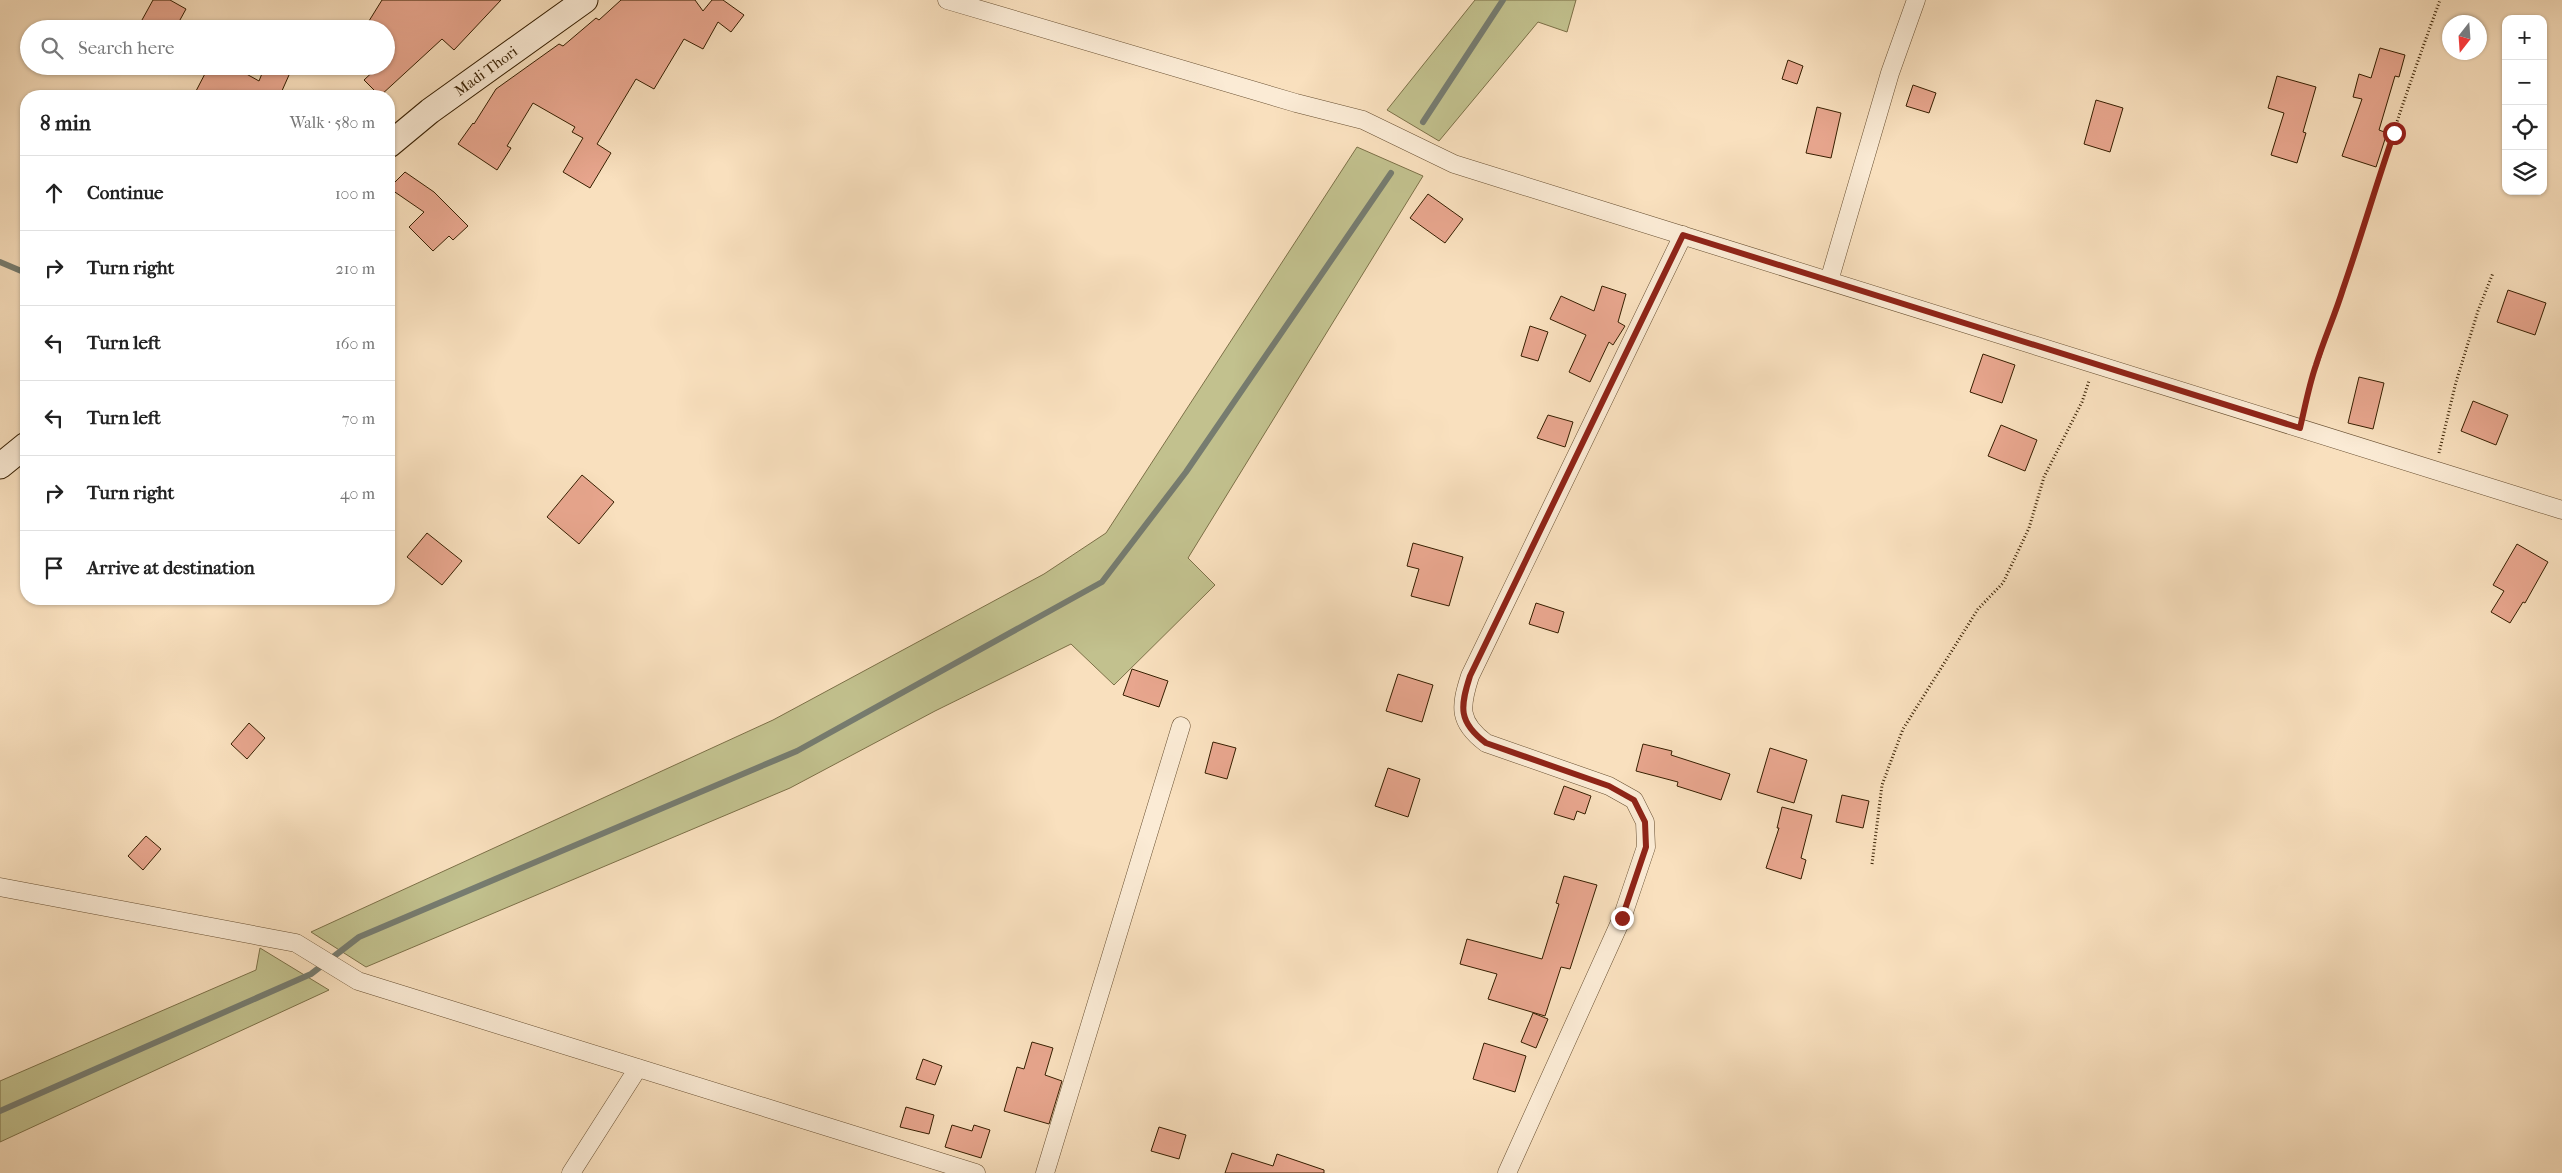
<!DOCTYPE html>
<meta charset="utf-8">
<style>
:root{--surface:#fff;--page:#f2f2f2;--text:#222;--muted:#767676;--line:#e0e0e0}
body{margin:0;font-family:"IM FELL French Canon",serif;background:var(--page);color:var(--text)}
.controls{position:absolute;right:15px;top:15px;display:grid;overflow:hidden;border-radius:10px;box-shadow:0 1px 4px #0004}
.controls button{width:45px;height:45px;display:grid;place-items:center;padding:0;border:0;border-bottom:1px solid var(--line);background:var(--surface);color:var(--text);font:25px sans-serif}
.compass{position:absolute;left:2442px;top:15px;width:45px;height:45px;border-radius:50%;background:var(--surface);box-shadow:0 1px 4px #0004;rotate:197deg}
.stop{position:absolute;width:15px;height:15px;margin:-11px;border:4px solid #8f2418;border-radius:50%;background:#fff}
.stop.end{background:#8f2418;border-color:#fff;box-shadow:0 1px 5px #0008}
.list{margin:0;padding:0;list-style:none}
h2{display:flex;justify-content:space-between;align-items:center;height:65px;margin:0;padding:0 20px;font-size:21px}
h2 small{font-size:16px;font-weight:400;color:var(--muted)}
.list li{display:grid;grid-template-columns:32px 1fr auto;gap:15px;align-items:center;box-sizing:border-box;height:75px;padding:0 20px;border-top:1px solid var(--line)}
.list b{display:block;font-size:19px;white-space:nowrap}
.list em{font-size:16px;font-style:normal;color:var(--muted)}
.icon{flex:none;width:28px;height:28px;fill:none;stroke:currentColor;stroke-width:2;stroke-linecap:round;stroke-linejoin:round}
.map{position:relative;flex:none;width:2562px;height:1173px;overflow:hidden}
.search{position:absolute;background:var(--surface);box-shadow:0 1px 4px #0004;left:20px;top:20px;width:375px;height:55px;display:flex;align-items:center;gap:12px;box-sizing:border-box;padding:0 18px;border-radius:28px;color:var(--muted);font-size:19px}
.panel{position:absolute;background:var(--surface);box-shadow:0 1px 4px #0004;left:20px;top:90px;width:375px;height:515px;border-radius:20px}
.map>svg:first-child{display:block}
</style>
<div class="map">
<svg width="2562" height="1173" viewBox="0 0 2562 1173">
<rect width="100%" height="100%" fill="#f9e0be"/>
<filter id="stains"><feTurbulence type="fractalNoise" baseFrequency=".004" numOctaves="4"/><feColorMatrix values="0 0 0 0 .2 0 0 0 0 .09 0 0 0 0 .02 0 0 0 .5 -.17"/></filter>
<radialGradient id="worn" r=".72"><stop offset=".6" stop-color="#630" stop-opacity="0"/><stop offset="1" stop-color="#630" stop-opacity=".3"/></radialGradient>
<path fill="#c2c18e" stroke="#7c7047" d="M1475 0H1576L1567 32 1538 22 1439 141 1387 110Z
M1357 147 1423 176 1188 558 1215 585 1114 685 1071 644 935 711 790 788 366 967 311 932 773 720 1044 574 1106 533Z
M260 948 329 990 0 1142V1081L256 970Z"/>
<g fill="none" stroke-linecap="round" stroke-linejoin="round">
<path stroke="#767c70" stroke-width="6" d="M1423 122 1503 0
M0 262 26 273
M0 1111 311 974 359 937 797 751 1102 582 1186 472 1391 173"/>
</g>
<path fill="#e8a68e" stroke="#361e00" d="M153 0H170L186 9 175 29H137Z
M382 0H501L454 50 442 39 380 96 364 80 379 66H386V29H364Z
M621 0H695L703 11 712 0H723L744 15 731 32 718 22 703 49 684 39 654 89 636 79 597 144 611 153 590 188 563 172 583 138 572 132 575 127 533 103 507 146 511 148 497 170 458 144 473 123 474 124 496 89 559 44 563 46 596 18 599 20Z
M2380 48 2405 55 2399 77 2395 76 2379 130 2387 133 2376 167 2342 156 2362 99 2353 97 2359 74 2371 78Z
M1788 60 1803 66 1797 84 1782 79Z
M209 66H232L259 81 265 66H293L281 93 288 96H206L196 91Z
M2277 76 2316 87 2303 132 2306 133 2297 163 2271 155 2284 113 2268 108Z
M1913 85 1936 93 1929 113 1906 106Z
M2096 100 2123 108 2110 152 2084 144Z
M1817 107 1841 113 1831 158 1806 153Z
M405 172 434 192 468 226 453 240 449 236 433 251 409 227 424 212 389 188Z
M1428 194 1463 219 1445 243 1410 218Z
M1602 286 1626 294 1618 322 1625 326 1613 345 1609 342 1590 382 1569 372 1586 335 1550 319 1561 296 1594 311Z
M2508 290 2546 303 2535 335 2497 322Z
M1530 326 1548 332 1538 361 1521 356Z
M1983 354 2015 365 2002 403 1970 392Z
M2359 377 2384 383 2373 429 2348 423Z
M2473 401 2508 415 2496 445 2461 431Z
M1548 415 1573 422 1565 447 1537 438Z
M2001 425 2037 440 2025 471 1988 456Z
M582 475 614 502 579 544 547 517Z
M427 533 462 561 442 585 407 557Z
M1413 543 1463 557 1449 606 1411 596 1419 569 1407 566Z
M2517 544 2548 562 2525 603 2523 602 2510 623 2491 612 2504 591 2493 585Z
M1536 603 1564 612 1558 633 1529 624Z
M1132 669 1168 681 1159 707 1123 695Z
M1398 674 1433 685 1422 722 1386 711Z
M249 723 265 738 247 759 231 744Z
M1213 742 1236 748 1227 779 1205 773Z
M1643 744 1672 751 1671 755 1730 774 1721 800 1677 786 1678 782 1636 771Z
M1770 748 1807 760 1794 803 1757 792Z
M1388 768 1420 779 1408 817 1375 806Z
M1564 786 1591 796 1585 814 1577 811 1574 820 1554 814Z
M1842 795 1869 801 1863 828 1836 822Z
M1782 807 1812 815 1801 858 1806 860 1801 879 1766 868 1779 828H1777Z
M146 836 161 849 143 870 128 856Z
M1564 876 1597 885 1570 969 1561 967 1545 1016 1488 999 1497 974 1460 964 1467 939 1542 959 1559 904 1556 903Z
M1533 1013 1548 1019 1536 1048 1521 1042Z
M1032 1042 1053 1048 1045 1075 1062 1081 1049 1124 1004 1111 1017 1067 1024 1069Z
M1484 1043 1526 1056 1515 1092 1473 1079Z
M923 1059 942 1066 935 1085 916 1079Z
M906 1107 934 1115 929 1134 900 1127Z
M952 1125 972 1131 974 1125 990 1130 981 1158 945 1147Z
M1159 1127 1186 1135 1179 1159 1151 1151Z
M1232 1153 1273 1166 1277 1154 1324 1170V1173H1225Z"/>
<g fill="none" stroke-linecap="round" stroke-linejoin="round">
<g stroke="#674e30" stroke-width="19">
<path id="street" d="M947 0 1296 103 1363 120 1454 164 2562 510
M1829 281 1890 73 1916 0
M0 887 296 943 358 981 976 1173
M571 1173 638 1068
M1045 1173 1181 726
M1507 1173 1622 918 1646 847 1645 822 1634 800 1609 786 1486 743C1458 722 1460 707 1470 676L1683 235"/>
</g>
<g stroke="#361e00" stroke-width="27">
<path id="secondary" d="M389 145 430 111 585 0
M0 466 26 445"/>
</g>
<path stroke="#361e00" stroke-width="3" stroke-dasharray="1 2.5" stroke-linecap="butt" d="M2304 411C2318 353 2343 298 2359 241 2383 160 2411 79 2440 0
M2439 453 2456 382 2478 311 2493 273
M1872 864 1882 785 1903 729 1978 609 2003 583 2029 528 2044 477 2082 402 2089 381"/>
<use href="#street" stroke="#fbebd5" stroke-width="18"/>
<use href="#secondary" stroke="#fbebd5" stroke-width="25"/>
</g>
<g fill="none" stroke-linecap="round" stroke-linejoin="round">
<path stroke="#8f2418" stroke-width="6" d="M1622 918 1646 847 1645 822 1634 800 1609 786 1486 743C1458 722 1460 707 1470 676L1683 235 2300 428C2305 407 2309 385 2316 365 2324 339 2335 315 2343 289 2361 237 2376 185 2394 133"/>
</g>
<g text-anchor="middle" stroke-width="5" stroke-linejoin="round" paint-order="stroke">
<g font-size="15" fill="#361e00" stroke="#fbebd5">
<text transform="translate(486 71) rotate(-36)" y="5">Madi Thori</text>
</g>
</g>
<rect width="100%" height="100%" filter="url(#stains)"/>
<rect width="100%" height="100%" fill="url(#worn)"/>
</svg>
<div class="controls">
<button>+</button>
<button>−</button>
<button><svg class="icon" aria-label="locate" viewBox="0 0 24 24"><circle cx="12" cy="12" r="6"/><path d="M12 2v4M12 18v4M2 12h4M18 12h4"/></svg></button>
<button><svg class="icon" aria-label="layers" viewBox="0 0 24 24"><path d="M12 4l9 5-9 5-9-5zM3 14l9 5 9-5"/></svg></button>
</div>
<svg class="compass" viewBox="-18 -18 36 36"><path d="M0-13l5 13h-10z" fill="#e53935"/><path d="M0 13l5-13h-10z" fill="#767676"/></svg>
<div class="stop" style="left:2394px;top:133px"></div>
<div class="stop end" style="left:1622px;top:918px"></div>
<div class="search"><svg class="icon" aria-label="search" viewBox="0 0 24 24"><circle cx="10" cy="10" r="6"/><path d="M15 15l6 6"/></svg>Search here</div>
<section class="panel">
<h2>8 min<small>Walk · 580 m</small></h2>
<ul class="list">
<li><svg class="icon" aria-label="ahead" viewBox="0 0 24 24"><path d="M12 20V5M6 11l6-6 6 6"/></svg><div><b>Continue</b></div><em>100 m</em></li>
<li><svg class="icon" aria-label="right" viewBox="0 0 24 24"><path d="M7 20v-9h11M14 6l5 5-5 5"/></svg><div><b>Turn right</b></div><em>210 m</em></li>
<li><svg class="icon" aria-label="left" viewBox="0 0 24 24"><path d="M17 20v-9H6M10 6l-5 5 5 5"/></svg><div><b>Turn left</b></div><em>160 m</em></li>
<li><svg class="icon" aria-label="left" viewBox="0 0 24 24"><path d="M17 20v-9H6M10 6l-5 5 5 5"/></svg><div><b>Turn left</b></div><em>70 m</em></li>
<li><svg class="icon" aria-label="right" viewBox="0 0 24 24"><path d="M7 20v-9h11M14 6l5 5-5 5"/></svg><div><b>Turn right</b></div><em>40 m</em></li>
<li><svg class="icon" aria-label="arrive" viewBox="0 0 24 24"><path d="M6 21V4h12l-3 4 3 4H6"/></svg><div><b>Arrive at destination</b></div></li>
</ul>
</section>
</div>
